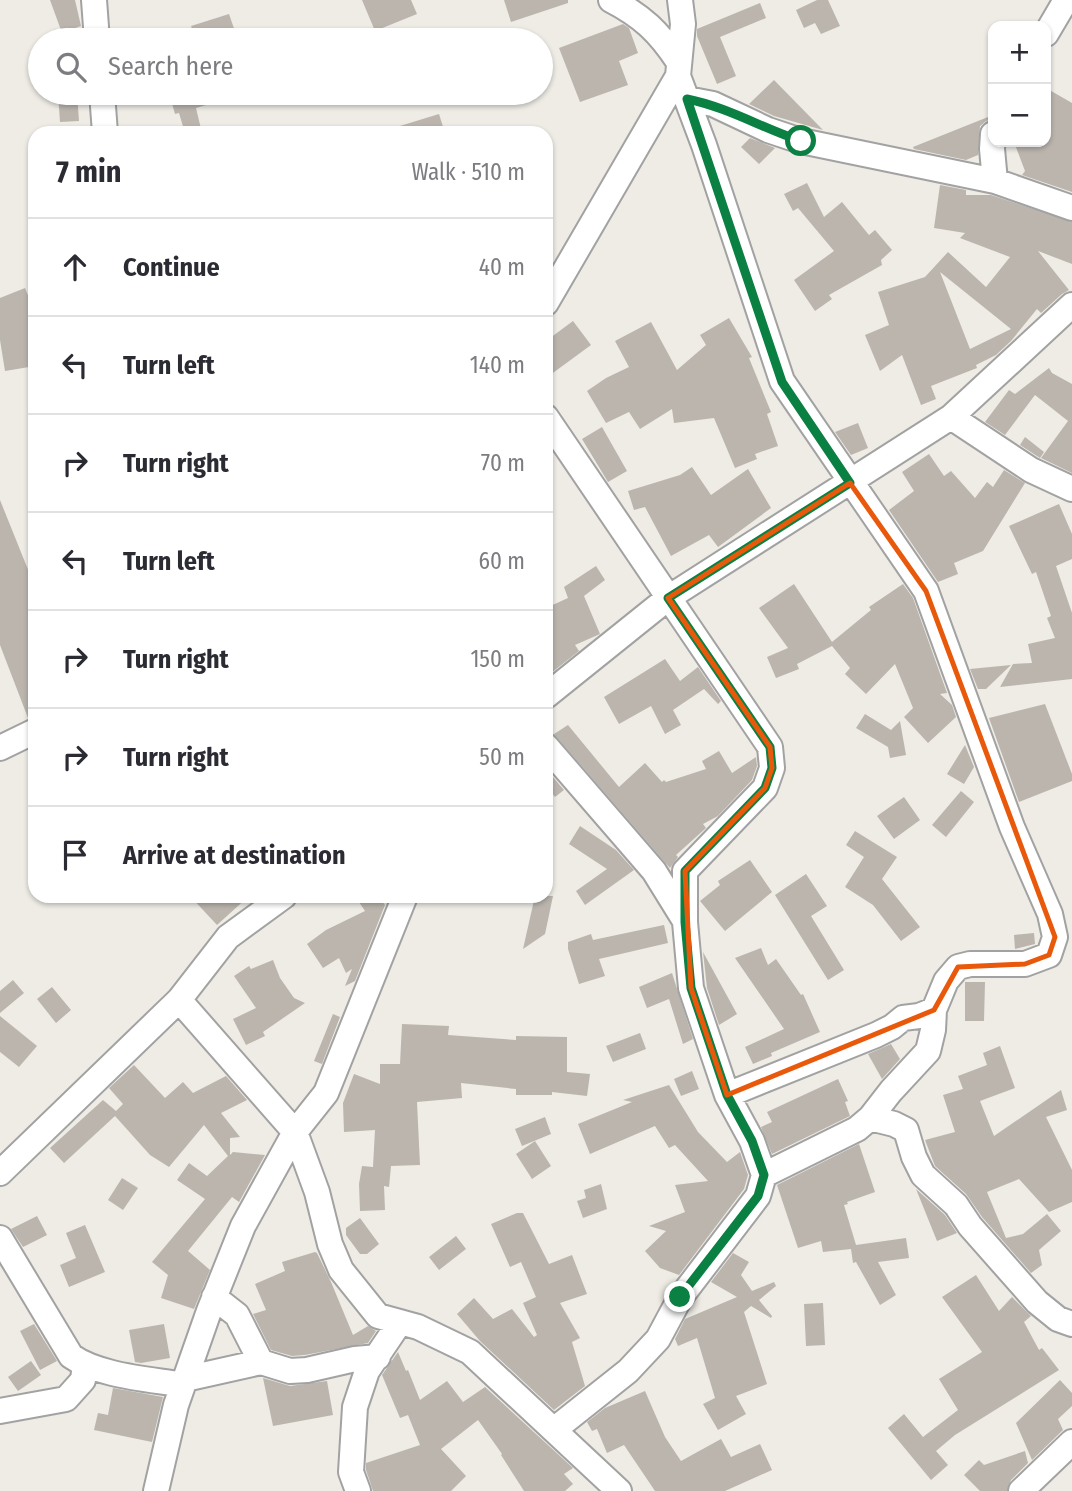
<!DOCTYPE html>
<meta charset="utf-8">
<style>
:root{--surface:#fff;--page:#f7f7f7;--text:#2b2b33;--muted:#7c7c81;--line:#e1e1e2}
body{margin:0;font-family:"Fira Sans Condensed",sans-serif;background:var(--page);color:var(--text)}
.controls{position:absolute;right:21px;top:21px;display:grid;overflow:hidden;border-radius:14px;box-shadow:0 2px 5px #0004}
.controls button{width:63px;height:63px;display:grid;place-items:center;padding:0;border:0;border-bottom:2px solid var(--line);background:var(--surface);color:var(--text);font:35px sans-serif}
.stop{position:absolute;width:21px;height:21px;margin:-16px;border:5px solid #0b8043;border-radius:50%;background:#fff}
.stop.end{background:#0b8043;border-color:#fff;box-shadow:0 2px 7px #0008}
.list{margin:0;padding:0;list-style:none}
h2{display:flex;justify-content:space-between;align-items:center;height:91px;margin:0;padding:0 28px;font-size:30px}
h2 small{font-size:23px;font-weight:400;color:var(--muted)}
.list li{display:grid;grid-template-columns:46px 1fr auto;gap:21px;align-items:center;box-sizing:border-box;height:98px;padding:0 28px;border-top:2px solid var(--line)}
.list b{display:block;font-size:26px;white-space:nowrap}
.list em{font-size:23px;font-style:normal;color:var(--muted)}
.icon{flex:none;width:38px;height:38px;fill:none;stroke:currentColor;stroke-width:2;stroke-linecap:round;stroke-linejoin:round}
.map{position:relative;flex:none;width:1072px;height:1491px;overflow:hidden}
.search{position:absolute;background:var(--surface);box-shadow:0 2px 5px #0004;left:28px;top:28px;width:525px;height:77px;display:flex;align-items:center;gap:18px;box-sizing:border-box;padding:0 24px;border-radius:38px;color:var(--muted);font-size:26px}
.panel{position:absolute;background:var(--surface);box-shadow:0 2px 5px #0004;left:28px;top:126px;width:525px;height:777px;border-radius:21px}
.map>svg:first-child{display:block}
</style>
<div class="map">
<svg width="1072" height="1491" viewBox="0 0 1072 1491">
<rect width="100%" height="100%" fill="#eeece5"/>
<path fill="#bbb5ae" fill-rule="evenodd" d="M50 0H75L81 26 62 33Z
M362 0H411L417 14 375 31Z
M504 0H568V3L511 22Z
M817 0H828L840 26 821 34 815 23 804 28 796 10Z
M760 3 766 18 720 37 736 76 717 84 697 36V29Z
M229 14 238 40H196L191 26Z
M623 24 629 28 638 53 619 61 628 85 580 102 559 48Z
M774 80 823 130 774 116 749 104Z
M1046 88 1072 103V192L1022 175 1025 171 1014 142H1046Z
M58 93H77L79 121 60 122Z
M169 93H232L233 97 196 108 202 133H185L179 113 175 114Z
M439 114 445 133H391L390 129Z
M993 115V119L986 121 980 126 978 155 966 160 914 149 913 147Z
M750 138 775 148 759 164 741 147Z
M807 183 824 217 842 202 869 235 875 230 892 250 881 260 882 265 829 295 832 299 815 311 794 280 834 251 798 208 793 211 784 194Z
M940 185 966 190V195H991L1072 222V264L1038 251 1069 290 1062 294 1041 313 1037 309 1011 341 996 355 976 365 977 368 931 386 936 399 921 405 902 355 880 371 865 335 889 325 878 292 925 277 948 252 986 287 1010 257 960 238 965 233 934 228ZM940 272 1011 329 970 349Z
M25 288 35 313V366L5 371 0 340V298Z
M729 318 752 357 749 358 771 412 767 414 778 446 755 454 757 459 735 468 714 418 674 423 672 409 640 429 629 412 606 423 587 391 606 378 629 367 615 341 651 322 677 370 706 345 700 335Z
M573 321 591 345 546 378V341Z
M1049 368 1052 373 1072 384V473L1041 458 1068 421 1035 395 1005 435 985 422 1009 390 1015 394Z
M858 423 868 448 851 455 835 432Z
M602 427 627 471 608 482 582 439Z
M1025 437 1044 452 1040 458 1020 445Z
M929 454 944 476 951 471 975 498 987 482 993 487 1004 470 1025 483 983 551 954 563 958 574 938 582 889 510 914 491 902 472Z
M692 467 711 495 748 469 771 508 718 547 709 535 671 556 645 507 634 510 628 491 680 475Z
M0 500 35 587V716L28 718 0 645Z
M1059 504 1072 534V559L1056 566 1072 613V679L1000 687 1013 664 1032 663 1028 644 1055 638 1047 618 1051 616 1036 572 1032 574 1009 526Z
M596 566 605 580 584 596 600 634 575 645 579 651 546 677V608L568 598 564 587Z
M794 584 832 642 871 610 869 607 903 584 913 598 947 693 940 694 952 705 956 717 928 743 904 717 913 708 895 664 866 694 845 674 850 668 832 646 797 664 799 669 776 678 767 657 788 648 759 608Z
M665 659 680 681 698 667 721 701 718 704 704 689 673 710 681 725 665 734 651 706 619 724 604 697Z
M1011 665 986 689H978L970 669Z
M1045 704 1072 774V781L1019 802 989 718Z
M865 714 891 730 900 721 906 755 890 758 888 747 856 728Z
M568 725 619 787 645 763 662 782 664 780 666 782 706 769 702 761 719 751 732 773 756 757 757 766 752 780 718 816 703 824 706 828 676 855 678 857 670 868 554 734Z
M965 745 974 767 964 784 947 774Z
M546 769 564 790 555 797 546 786Z
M961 791 974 802 946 837 932 825Z
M904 797 920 820 894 839 877 816Z
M580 826 616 850 634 870 585 905 576 891 607 869 569 844Z
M855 831 897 857 882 879 920 927 901 941 873 905 845 887 864 857 846 845Z
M750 860 772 892 725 931 700 901 720 885 718 881Z
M806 874 827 906 811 916 844 970 828 980 775 895Z
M190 896H249L217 925Z
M355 896H378L385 905 355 981 345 986 352 969 346 973 339 958 323 968 307 944 326 930 365 911Z
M535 896H553L545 934 523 949Z
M664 925 668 943 599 959 605 976 579 984 568 949V942L591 934 593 940Z
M1034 933 1035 944 1015 949 1014 935Z
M761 948 768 965 776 959 801 995 803 994 820 1032 771 1053 772 1056 753 1064 745 1047 784 1029 735 958Z
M703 952 737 1014 719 1025 707 988Z
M273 960 280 978 294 998 305 1003 263 1032 265 1036 246 1045 233 1019 256 1008 234 976 249 966 251 969Z
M672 973 693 1039 683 1044 669 999 647 1008 639 987Z
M13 980 24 993 0 1013V991Z
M965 982H985L984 1021H965Z
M52 987 71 1010 56 1023 37 999Z
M333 1014 340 1017 322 1064 314 1061Z
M0 1016 37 1046 19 1067 0 1052Z
M402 1024 449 1026 448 1035 516 1040V1036L567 1037V1072L590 1074 587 1096 552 1092V1095H516V1089L461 1083 462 1098 417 1102 420 1165 391 1166 389 1187 384 1186 385 1210 360 1211 359 1184 362 1166 373 1167 375 1130 344 1132 343 1103 354 1074 380 1084V1064H400Z
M640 1033 646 1049 613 1062 606 1046Z
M891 1044 900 1059 882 1079 868 1054Z
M1000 1046 1015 1088 980 1101 994 1136 1061 1090 1067 1110 1046 1117 1072 1170V1202L1049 1212 1019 1179 987 1192 1006 1238 1023 1234 1047 1214 1061 1231 1039 1250 1042 1265 1031 1273 982 1217 966 1194 935 1166 925 1140 955 1132 943 1095 963 1089 958 1076 987 1065 983 1053Z
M134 1065 165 1098 183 1082 193 1093 226 1076 247 1100 221 1113 240 1137 230 1138V1155L233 1152 265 1155 239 1202 232 1197 188 1251 210 1270 194 1309 161 1298 168 1275 152 1262 205 1199 177 1180 189 1163 207 1176 228 1156 204 1125 169 1167 150 1155 115 1116 64 1163 50 1148 103 1100 116 1111 123 1104 109 1088Z
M692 1071 699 1089 681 1096 674 1079Z
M838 1079 848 1101 845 1102 850 1116 772 1154 761 1127 772 1122 767 1112Z
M669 1085 698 1132 727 1162 740 1152 748 1175 744 1189 679 1275 660 1268 645 1251 666 1231 649 1226 685 1212 675 1185 708 1181 675 1145 669 1148 655 1126 590 1154 578 1124 632 1102 623 1100Z
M545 1117 551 1134 522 1146 515 1129Z
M535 1141 551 1166 532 1179 516 1154Z
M859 1144 875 1192 847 1202 848 1204 844 1205 856 1245 906 1238 909 1258 878 1262 896 1295 880 1305 856 1262 853 1263 851 1249 823 1252 821 1241 798 1248 777 1185Z
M122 1178 138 1188 123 1210 108 1200Z
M601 1184 607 1209 583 1218 577 1201 586 1198 584 1190Z
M916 1189 945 1215 957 1233 937 1241Z
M517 1213H523L549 1264 572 1255 587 1294 560 1303 580 1338 572 1342 585 1386 554 1410 480 1341 457 1314 474 1298 493 1319 512 1309 534 1337 537 1335 523 1303 536 1297 521 1262 510 1267 491 1224Z
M37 1216 47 1235 23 1247 11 1229Z
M360 1218 379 1244 367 1254H360L346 1235V1228Z
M85 1225 105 1272 69 1287 60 1265 76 1258 66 1233Z
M456 1236 466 1249 439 1270 429 1257Z
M315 1252 317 1253 331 1282 353 1335 368 1326 376 1331 368 1343 305 1355 292 1356 271 1350 253 1314 266 1310 255 1284 285 1271 282 1262Z
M733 1253 749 1262 741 1275 752 1291 774 1282 776 1286 759 1300 772 1316 771 1318 751 1306 744 1312 767 1384 736 1396 746 1414 718 1430 703 1404 715 1398 697 1338 678 1346 675 1339 685 1319 737 1297 711 1282Z
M976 1275 999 1311 1012 1297 1031 1316 1024 1322 1039 1350 1042 1348 1059 1370 955 1435 936 1451 948 1465 931 1480 888 1428 904 1414 923 1437 958 1410 939 1379 982 1352 942 1297Z
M823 1303 825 1345 806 1346 804 1304Z
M34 1324 57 1361 40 1370 20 1331Z
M164 1324 170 1358 141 1363 135 1362 129 1330Z
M398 1352 406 1371 408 1370 420 1400 447 1381 463 1402 485 1387 573 1468 564 1474 573 1484 565 1491H524L501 1455 502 1454 478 1420 441 1449 466 1476 451 1491H373L366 1470V1463L420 1445 408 1415 400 1418 382 1375Z
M31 1361 41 1375 18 1391 8 1377Z
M263 1378 290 1386 327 1381 333 1415 273 1426Z
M1060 1380 1072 1393V1406L1058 1419 1063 1430 1032 1460 1016 1423Z
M113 1388 163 1397 152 1442 94 1430 98 1413 108 1415Z
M645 1391 665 1437 681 1461 721 1439 731 1457 760 1444 772 1470 725 1491H655L624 1445 607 1453 597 1429 592 1431 587 1422 605 1408Z
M1025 1451 1028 1463 1011 1480 1007 1491H980L964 1475 979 1460 984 1465Z"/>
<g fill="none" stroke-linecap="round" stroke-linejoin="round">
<g stroke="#a2a2a2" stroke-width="28">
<path id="minor" d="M94 0 97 40
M611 0C642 16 659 32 678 61
M680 0 683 24 678 76 704 145 782 381 926 591 1012 827 1050 914 1055 937 1049 955 1025 964H970L958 967 946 981 934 1010 933 1030 928 1051 891 1091 870 1118 857 1129 764 1175
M1046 34 1066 0
M102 93 105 133
M687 99 713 104 768 130 801 141 995 181 1072 208
M993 134 992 149 995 181
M546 303 678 76
M546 417 770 747 772 768 765 788 685 871V922L691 988 727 1095 752 1141 764 1175 758 1196 680 1298 658 1339 628 1371 555 1429
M951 417 1031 470 1072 489
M546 696 668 598 951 417 1072 305
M546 746 654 871 685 921
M0 748 35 731
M179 1000 295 1132 317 1192 330 1244 341 1270 378 1316 418 1327 470 1352 619 1491
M727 1095 876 1035 892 1027 903 1018 919 1016 934 1010
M870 1118 894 1124 906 1130 914 1157 923 1175 956 1205 970 1226 1037 1302 1058 1319 1072 1324
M0 1173 179 1000 228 937 284 896
M0 1238 71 1356C99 1376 149 1379 183 1385
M214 1297 237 1315 261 1362
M185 1379 261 1362 290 1371 307 1370 355 1359 378 1357
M0 1411 66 1399 83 1380 85 1364
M156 1491 176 1405 209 1311 243 1226 295 1132 326 1093 405 896
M358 1491 351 1472 355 1407 367 1371 400 1322
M1021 1491 1072 1442"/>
</g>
<use href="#minor" stroke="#fff" stroke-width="24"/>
</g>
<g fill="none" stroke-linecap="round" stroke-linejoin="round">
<path stroke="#0b8043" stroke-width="9" d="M680 1297 758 1196 764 1175 752 1141 727 1095 691 988 685 922V871L765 788 772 768 770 747 668 598 850 483 782 382 687 99C727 107 762 128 801 141"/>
</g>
<path fill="none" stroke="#e8590c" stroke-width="5" stroke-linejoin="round" d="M850 483 926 591 1055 937 1049 955 1025 964 958 967 934 1010 727 1095 691 988 685 871 765 788 772 768 770 747 668 598Z"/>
</svg>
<div class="controls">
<button>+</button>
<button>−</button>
</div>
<div class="stop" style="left:801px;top:141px"></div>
<div class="stop end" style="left:680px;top:1297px"></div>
<div class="search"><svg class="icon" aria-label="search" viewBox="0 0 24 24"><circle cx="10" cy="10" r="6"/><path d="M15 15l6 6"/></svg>Search here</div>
<section class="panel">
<h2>7 min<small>Walk · 510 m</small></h2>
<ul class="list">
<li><svg class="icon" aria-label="ahead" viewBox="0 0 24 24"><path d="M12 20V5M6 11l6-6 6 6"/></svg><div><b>Continue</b></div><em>40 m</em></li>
<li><svg class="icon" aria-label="left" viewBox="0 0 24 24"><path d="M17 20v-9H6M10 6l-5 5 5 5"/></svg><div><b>Turn left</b></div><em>140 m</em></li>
<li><svg class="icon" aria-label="right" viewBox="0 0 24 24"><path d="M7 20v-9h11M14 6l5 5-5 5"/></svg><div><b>Turn right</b></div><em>70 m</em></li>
<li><svg class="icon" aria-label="left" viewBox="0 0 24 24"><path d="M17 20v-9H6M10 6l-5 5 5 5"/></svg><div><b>Turn left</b></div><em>60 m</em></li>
<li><svg class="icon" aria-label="right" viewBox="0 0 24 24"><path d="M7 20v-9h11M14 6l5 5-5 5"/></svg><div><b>Turn right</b></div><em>150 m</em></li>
<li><svg class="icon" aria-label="right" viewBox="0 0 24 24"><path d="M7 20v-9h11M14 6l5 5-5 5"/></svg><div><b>Turn right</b></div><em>50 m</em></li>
<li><svg class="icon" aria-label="arrive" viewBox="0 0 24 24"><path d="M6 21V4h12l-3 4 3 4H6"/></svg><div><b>Arrive at destination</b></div></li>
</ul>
</section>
</div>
